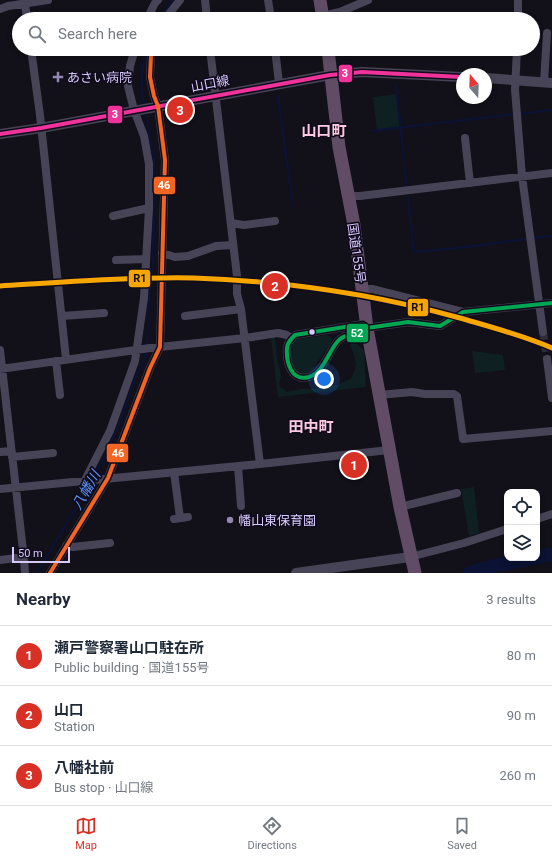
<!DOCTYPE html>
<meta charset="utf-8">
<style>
:root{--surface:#fff;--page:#f6f6f7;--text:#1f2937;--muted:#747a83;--line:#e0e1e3;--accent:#d93025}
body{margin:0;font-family:Roboto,"Noto Sans JP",sans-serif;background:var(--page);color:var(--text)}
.controls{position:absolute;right:12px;bottom:12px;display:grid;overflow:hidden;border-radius:8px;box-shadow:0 2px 6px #0003}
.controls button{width:36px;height:36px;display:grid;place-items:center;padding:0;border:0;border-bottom:1px solid var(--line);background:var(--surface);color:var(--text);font:20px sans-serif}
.compass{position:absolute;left:456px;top:68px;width:36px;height:36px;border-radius:50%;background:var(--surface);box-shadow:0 2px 6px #0003;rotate:341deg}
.scale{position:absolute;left:12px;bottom:10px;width:58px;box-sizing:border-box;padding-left:4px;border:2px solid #d7c8fd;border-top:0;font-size:11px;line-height:14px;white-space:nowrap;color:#d7c8fd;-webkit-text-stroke:3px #110c1b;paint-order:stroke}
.you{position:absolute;left:324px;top:379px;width:14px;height:14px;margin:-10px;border:3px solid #fff;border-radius:50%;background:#1a73e8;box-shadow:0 0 0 6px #1a73e833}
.badge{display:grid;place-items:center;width:26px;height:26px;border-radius:50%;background:var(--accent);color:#fff;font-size:13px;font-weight:700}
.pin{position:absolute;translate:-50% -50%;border:2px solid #fff;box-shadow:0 1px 4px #0006}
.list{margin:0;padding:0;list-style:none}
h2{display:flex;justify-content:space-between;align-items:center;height:52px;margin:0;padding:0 16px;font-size:17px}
h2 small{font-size:13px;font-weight:400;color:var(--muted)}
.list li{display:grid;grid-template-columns:26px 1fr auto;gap:12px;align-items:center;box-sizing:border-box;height:60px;padding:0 16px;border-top:1px solid var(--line)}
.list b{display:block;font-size:15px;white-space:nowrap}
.list p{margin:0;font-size:13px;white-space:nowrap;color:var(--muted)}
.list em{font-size:13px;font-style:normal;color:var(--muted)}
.icon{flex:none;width:22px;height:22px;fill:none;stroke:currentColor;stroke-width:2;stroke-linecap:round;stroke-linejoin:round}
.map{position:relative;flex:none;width:552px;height:573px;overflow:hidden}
.search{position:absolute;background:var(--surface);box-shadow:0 2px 6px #0003;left:12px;right:12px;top:12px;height:44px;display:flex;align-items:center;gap:10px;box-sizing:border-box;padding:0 14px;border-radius:22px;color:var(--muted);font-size:15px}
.sheet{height:232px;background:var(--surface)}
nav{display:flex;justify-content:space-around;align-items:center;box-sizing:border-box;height:56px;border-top:1px solid var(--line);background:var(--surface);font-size:11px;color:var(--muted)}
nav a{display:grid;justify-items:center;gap:2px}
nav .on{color:var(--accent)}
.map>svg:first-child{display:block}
</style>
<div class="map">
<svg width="552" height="573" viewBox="0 0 552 573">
<rect width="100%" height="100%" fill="#121018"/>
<path fill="#0f2023" d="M397 94 401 129 377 131 373 97Z
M327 335 331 337V343L310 372 308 374H299C290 365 289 352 294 340Z
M271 338H275L277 359 280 370 281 376 279 384 281 388 284 389 286 392 301 389H315L325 386 337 385 350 379 353 375 356 365 355 358 350 344 354 342 364 350 366 387 278 397Z
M472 351 503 355 505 370 475 373Z
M474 487 479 533 469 536 461 489Z"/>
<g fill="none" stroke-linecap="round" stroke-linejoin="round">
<path stroke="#0b1233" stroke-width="2.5" d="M159 19 173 0
M396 85 407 187
M278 97 293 207
M144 106C140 85 142 70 146 49
M521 114 552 110
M372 131 515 114
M408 197 414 252 458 248 527 239
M533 238 552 236
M94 478 119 425 134 381 145 358 147 344 150 289 153 266 154 156 145 111
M37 573 91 482"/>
<path stroke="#0b1233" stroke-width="14" d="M537 557 552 554
M470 573 485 568 533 558"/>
<path stroke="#302c3a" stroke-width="8" stroke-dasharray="8 4" stroke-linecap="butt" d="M543 332 547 359"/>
<path stroke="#484458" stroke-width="8" d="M205 0 207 19
M268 0 271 19
M25 4 27 19
M0 9 8 6 48 0
M322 16 340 12 368 0
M147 19 155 3 158 0
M165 19 180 0
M518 19V0
M31 49 40 115 66 359
M210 49 237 276V294L241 309 260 464
M275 49 279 83
M517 49 515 90 522 176 543 332
M544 82 547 33
M465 138 470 183
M348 196H360L552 173
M113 216 149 208
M231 223 244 225 275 221
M162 253 175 257 188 256 216 246 233 245
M116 260 146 259
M362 289H372L463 312
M62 316 104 313
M185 316 241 309
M367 328 363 324 295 335C291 339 287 343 287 348 286 362 291 382 309 377 325 372 329 348 340 339 347 334 356 333 364 332L367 328 408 322 440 326 463 312 552 303
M0 350 24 559 25 573
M547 359 552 398
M56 361 60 395
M0 369 150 348 245 338 278 333 287 335 291 339
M379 395 412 392 425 394H454L457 396 463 439 552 431
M0 452 11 451
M12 457 53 453
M238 466 241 506
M174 472 180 518
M85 480 110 431 135 361 144 298 149 208V164L144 136 134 110 128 86 130 66 135 49
M0 489 260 464 389 450
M400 507 457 493
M174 519 188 517
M537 519 552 514
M66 546 73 547 110 543
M410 557 464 543 507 529
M0 560 24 557
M50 573 108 478 150 368 160 347 165 160 158 106 154 96 150 77 151 56 153 49"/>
<path stroke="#484458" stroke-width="10" d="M486 78 552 83
M0 134 41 128 330 75 362 72 462 77
M296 573 410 557"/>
<path stroke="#604d65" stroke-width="13" d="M320 0 323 19
M328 49 339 147 354 225 367 328 400 507 415 573"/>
<g stroke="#110c1b" stroke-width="7">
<path id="bus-1" d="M0 134 41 128 330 75 362 72 462 77"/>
</g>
<g stroke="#110c1b" stroke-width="7">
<path id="bus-2" d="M367 328 363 324 295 335C291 339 287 343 287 348 286 362 291 382 309 377 325 372 329 348 340 339 347 334 356 333 364 332L367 328 408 322 440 326 463 312 552 303"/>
</g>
<g stroke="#110c1b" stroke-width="7">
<path id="bus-3" d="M50 573 108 478 150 368 160 347 165 160 158 106 154 96 150 77 151 56 153 49"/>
</g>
<use href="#bus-1" stroke="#ef339a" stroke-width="4"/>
<use href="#bus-2" stroke="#00a651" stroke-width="4"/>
<use href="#bus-3" stroke="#f26522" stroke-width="4"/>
<g stroke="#110c1b" stroke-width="8">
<path id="rail-1" d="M0 286C64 282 129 277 194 278 283 281 374 294 460 318 491 327 522 335 552 348"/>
</g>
<use href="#rail-1" stroke="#f7a600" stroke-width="5"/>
</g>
<g fill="#9288ad" stroke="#110c1b" stroke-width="1.5">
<path d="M56 71h4v4h4v4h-4v4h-4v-4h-4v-4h4z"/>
<circle cx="230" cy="520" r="4"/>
</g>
<circle fill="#d7c8fd" stroke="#110c1b" stroke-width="1.5" cx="312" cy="332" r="3.5"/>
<g text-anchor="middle" stroke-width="3.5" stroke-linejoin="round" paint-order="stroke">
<g font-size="13" fill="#d7c8fd" stroke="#110c1b" text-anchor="start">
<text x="67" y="82">あさい病院</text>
<text x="238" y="525">幡山東保育園</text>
</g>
<g font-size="13" fill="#d7c8fd" stroke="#110c1b">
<text transform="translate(210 83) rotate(-11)" y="5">山口線</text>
<text transform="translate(357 253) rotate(82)" y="5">国道155号</text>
</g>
<g font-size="14" font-style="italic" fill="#5b93f8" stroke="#110c1b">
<text transform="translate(86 490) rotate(-60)" y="5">八幡川</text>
</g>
<g font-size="15" font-weight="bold" fill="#fdcae1" stroke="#110c1b">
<text x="324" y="136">山口町</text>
<text x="311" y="432">田中町</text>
</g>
</g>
<g stroke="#110c1b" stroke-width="1.5">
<rect x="338" y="64" width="15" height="19" rx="4" fill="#ef339a"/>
<rect x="107" y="105" width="16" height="19" rx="4" fill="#ef339a"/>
<rect x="153" y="176" width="23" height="19" rx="4" fill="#f26522"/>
<rect x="128" y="269" width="23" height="19" rx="4" fill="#f7a600"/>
<rect x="407" y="298" width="22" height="19" rx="4" fill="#f7a600"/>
<rect x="346" y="323" width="23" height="20" rx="4" fill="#00a651"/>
<rect x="106" y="443" width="23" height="20" rx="4" fill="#f26522"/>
</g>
<g font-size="11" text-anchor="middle" font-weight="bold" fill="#fff">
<text x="345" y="77">3</text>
<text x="115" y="118">3</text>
<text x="164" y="189">46</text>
<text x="357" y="337">52</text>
<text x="118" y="457">46</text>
</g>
<g font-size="11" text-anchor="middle" font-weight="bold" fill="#111">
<text x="140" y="282">R1</text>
<text x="418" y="311">R1</text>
</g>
</svg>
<div class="controls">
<button><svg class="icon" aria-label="locate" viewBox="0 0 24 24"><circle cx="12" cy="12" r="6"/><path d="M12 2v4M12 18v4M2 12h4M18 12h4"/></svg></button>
<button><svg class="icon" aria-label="layers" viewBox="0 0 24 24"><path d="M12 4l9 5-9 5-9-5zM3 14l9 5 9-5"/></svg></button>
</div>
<svg class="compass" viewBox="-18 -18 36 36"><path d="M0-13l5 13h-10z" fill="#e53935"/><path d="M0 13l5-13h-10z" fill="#747a83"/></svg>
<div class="scale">50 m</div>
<div class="you"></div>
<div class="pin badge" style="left:354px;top:465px">1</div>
<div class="pin badge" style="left:275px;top:286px">2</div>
<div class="pin badge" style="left:180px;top:110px">3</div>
<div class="search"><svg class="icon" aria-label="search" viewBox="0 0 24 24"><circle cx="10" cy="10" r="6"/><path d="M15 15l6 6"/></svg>Search here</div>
</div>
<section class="sheet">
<h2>Nearby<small>3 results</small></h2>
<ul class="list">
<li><span class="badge">1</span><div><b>瀬戸警察署山口駐在所</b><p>Public building · 国道155号</p></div><em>80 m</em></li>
<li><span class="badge">2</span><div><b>山口</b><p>Station</p></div><em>90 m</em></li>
<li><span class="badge">3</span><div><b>八幡社前</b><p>Bus stop · 山口線</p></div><em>260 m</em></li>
</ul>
</section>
<nav>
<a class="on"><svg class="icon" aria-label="map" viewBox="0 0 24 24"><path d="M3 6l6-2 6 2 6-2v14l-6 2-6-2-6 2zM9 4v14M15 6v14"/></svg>Map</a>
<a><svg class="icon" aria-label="directions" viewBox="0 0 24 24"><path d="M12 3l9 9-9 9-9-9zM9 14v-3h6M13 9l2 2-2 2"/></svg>Directions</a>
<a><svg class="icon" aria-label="saved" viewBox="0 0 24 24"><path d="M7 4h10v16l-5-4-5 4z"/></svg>Saved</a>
</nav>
